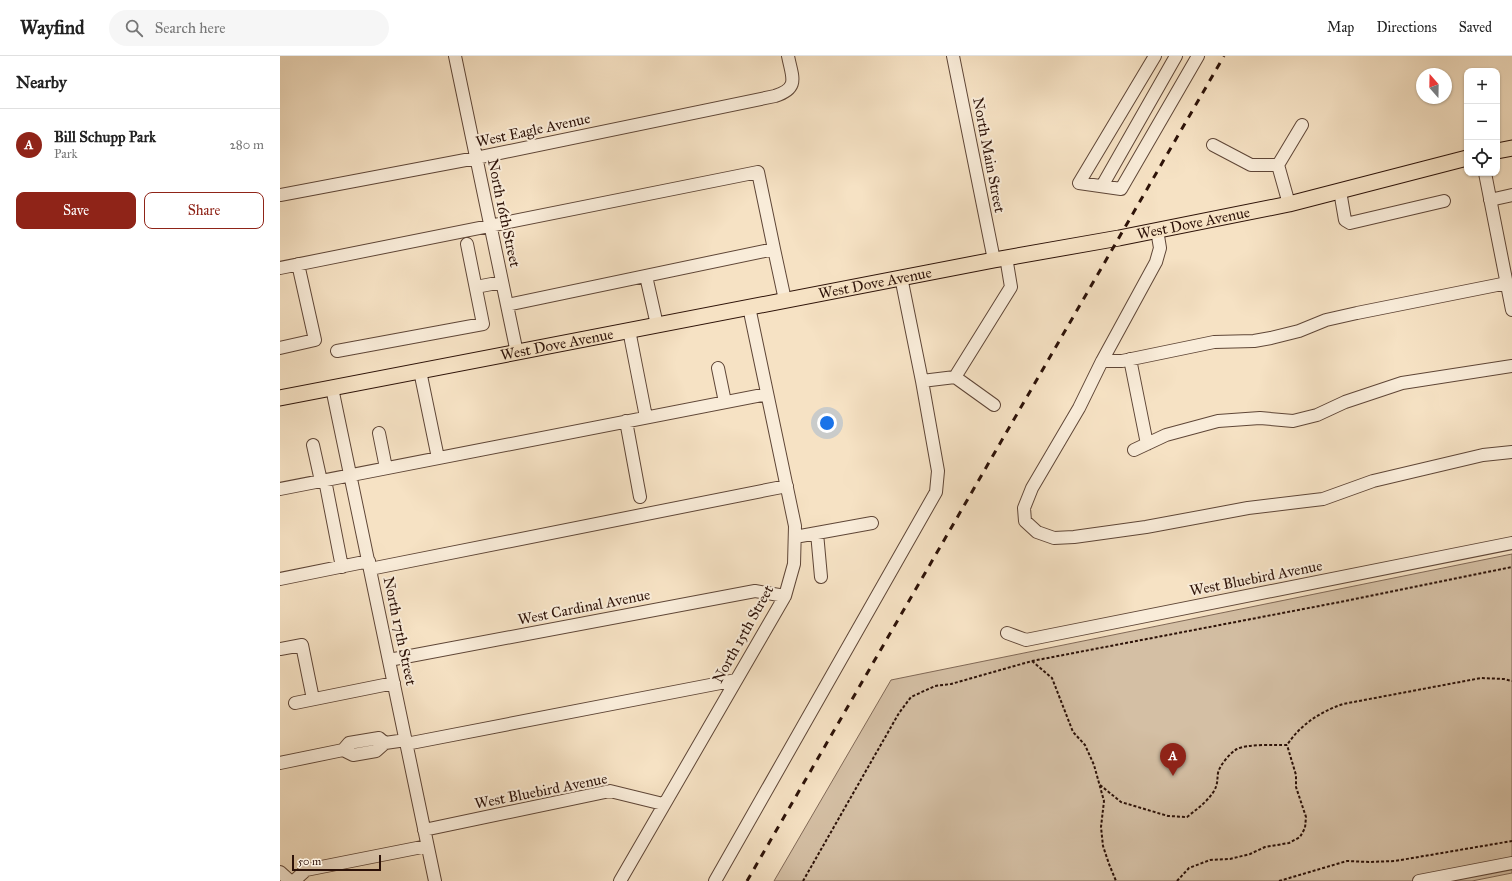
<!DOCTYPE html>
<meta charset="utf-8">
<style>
:root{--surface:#fff;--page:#f6f6f6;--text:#222;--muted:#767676;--line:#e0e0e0;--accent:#8f2418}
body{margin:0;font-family:"IM FELL Great Primer",serif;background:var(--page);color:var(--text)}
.controls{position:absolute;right:12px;top:12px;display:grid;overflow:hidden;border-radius:8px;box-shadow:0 1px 3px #0004}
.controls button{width:36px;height:36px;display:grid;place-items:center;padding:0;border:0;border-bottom:1px solid var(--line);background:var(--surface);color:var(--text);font:20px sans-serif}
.compass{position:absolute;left:1136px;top:12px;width:36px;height:36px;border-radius:50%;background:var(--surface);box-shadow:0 1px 3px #0004;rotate:340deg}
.scale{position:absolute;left:12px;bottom:10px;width:89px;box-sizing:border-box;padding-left:4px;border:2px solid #2d1208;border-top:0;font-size:11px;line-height:14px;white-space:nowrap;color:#2d1208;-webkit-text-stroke:3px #f9ecd9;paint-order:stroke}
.you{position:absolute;left:547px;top:367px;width:14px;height:14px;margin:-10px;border:3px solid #fff;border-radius:50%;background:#1a73e8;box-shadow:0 0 0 6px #1a73e833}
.badge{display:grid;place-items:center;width:26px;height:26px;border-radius:50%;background:var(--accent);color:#fff;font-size:13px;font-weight:700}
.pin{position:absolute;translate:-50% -33px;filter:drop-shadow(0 1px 2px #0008)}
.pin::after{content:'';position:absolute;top:21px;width:14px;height:12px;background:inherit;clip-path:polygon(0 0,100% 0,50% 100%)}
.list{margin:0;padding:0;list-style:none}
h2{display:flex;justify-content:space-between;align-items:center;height:52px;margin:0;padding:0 16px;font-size:17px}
h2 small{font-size:13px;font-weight:400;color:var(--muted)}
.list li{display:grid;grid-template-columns:26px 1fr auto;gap:12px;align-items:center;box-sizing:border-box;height:72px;padding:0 16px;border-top:1px solid var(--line)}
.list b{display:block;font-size:15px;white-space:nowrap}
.list p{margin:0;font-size:13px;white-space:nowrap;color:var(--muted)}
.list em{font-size:13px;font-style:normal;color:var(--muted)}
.actions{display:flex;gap:8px;padding:12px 16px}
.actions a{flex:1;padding:9px 0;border:1px solid var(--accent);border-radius:8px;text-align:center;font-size:14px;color:var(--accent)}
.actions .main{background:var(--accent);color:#fff}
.icon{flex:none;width:22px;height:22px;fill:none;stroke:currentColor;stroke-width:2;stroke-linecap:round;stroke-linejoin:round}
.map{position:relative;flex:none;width:1232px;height:825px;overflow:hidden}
header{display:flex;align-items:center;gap:24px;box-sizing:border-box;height:56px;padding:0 20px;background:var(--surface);border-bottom:1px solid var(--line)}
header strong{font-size:19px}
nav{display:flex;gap:22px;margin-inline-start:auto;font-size:14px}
.search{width:280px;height:36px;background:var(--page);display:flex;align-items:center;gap:10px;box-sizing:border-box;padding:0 14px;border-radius:22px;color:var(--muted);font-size:15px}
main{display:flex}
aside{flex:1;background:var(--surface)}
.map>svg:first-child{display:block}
</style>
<header>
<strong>Wayfind</strong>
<div class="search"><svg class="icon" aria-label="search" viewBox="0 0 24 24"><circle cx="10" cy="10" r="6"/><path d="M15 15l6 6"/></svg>Search here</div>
<nav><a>Map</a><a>Directions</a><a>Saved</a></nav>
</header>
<main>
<aside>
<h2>Nearby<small></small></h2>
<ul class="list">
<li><span class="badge">A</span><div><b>Bill Schupp Park</b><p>Park</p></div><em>280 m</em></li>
</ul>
<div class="actions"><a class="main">Save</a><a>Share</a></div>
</aside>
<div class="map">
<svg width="1232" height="825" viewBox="0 0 1232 825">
<rect width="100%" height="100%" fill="#f6e2c4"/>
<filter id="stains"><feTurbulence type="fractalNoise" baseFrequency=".005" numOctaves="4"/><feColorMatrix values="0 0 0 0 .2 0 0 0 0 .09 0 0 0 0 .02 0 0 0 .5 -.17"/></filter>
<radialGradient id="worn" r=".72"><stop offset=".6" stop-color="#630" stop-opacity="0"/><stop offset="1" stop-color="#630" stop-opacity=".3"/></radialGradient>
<path fill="#d4bfa4" stroke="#806856" d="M1232 498V817L1192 825H494L611 624Z"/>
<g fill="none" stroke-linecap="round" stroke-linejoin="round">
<g stroke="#5f4637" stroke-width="14">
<path id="minor" d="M175 0 237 297
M673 0 714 204
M875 0 799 127 841 133 918 0
M933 89 971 109H998L1022 69
M998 109 1009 148
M1205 117 1232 254
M822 130 896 0
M1060 135 1065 164 1070 167 1164 145
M0 139 196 102 495 40C520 32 512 21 508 0
M1210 144 1232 139
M877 174 880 192 876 206 822 305H842L934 286 974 285 991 282 1019 275 1046 264 1077 257 1227 227
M0 212 478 116 494 193
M366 220 377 269
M621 221 642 325 675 321 731 231 726 201
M196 231 222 226
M227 249 494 193 505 244
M349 274 366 361
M0 292 35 284 18 208
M57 295 203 268 187 188
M850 303 867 388
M822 305 799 352 752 432 744 452 745 465 757 476 774 482 794 481 866 471 968 452 1043 443 1093 425 1203 399 1232 396
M438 312 445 346
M140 315 158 402
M675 321 714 349
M52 332 155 825
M346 365 360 441
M99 377 106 412
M33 389 41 425
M854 394 886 379 938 365 980 362 1013 365 1037 359 1065 346 1122 327 1232 310
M45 424 62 511
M0 433 487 338
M537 477 541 521
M515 481 592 467
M90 513 507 430
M0 523 89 505
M727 577 746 584 1232 487
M0 593 22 589 33 643
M109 604 475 535 505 540
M15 647 114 627
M126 688 456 624
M63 694 73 699 96 695 105 687 126 684
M0 707 63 694 69 687 99 682 105 687
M144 774 330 735 383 748
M0 816 10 825
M14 825 26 814 147 790
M340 825 505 540 514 508 515 470 469 251
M435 825 656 436 658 415 642 325
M1139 825 1232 807"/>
</g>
<g stroke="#2d1208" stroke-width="17">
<g id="major">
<path d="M1217 95 1232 92"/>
<path id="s1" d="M0 342 714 204 839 182 1009 148 1187 102"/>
</g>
</g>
<path stroke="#2d1208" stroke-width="2" stroke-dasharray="3 2" stroke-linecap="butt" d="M752 605 772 622 793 676 805 689 814 709 824 745 821 771 823 790 829 808 836 825
M820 729 841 746 888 760 907 761C917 753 927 746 934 735 938 728 937 724 938 717 939 710 951 696 957 693 966 688 996 689 1007 689 1021 668 1040 656 1063 648L1201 622 1224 623 1232 625
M523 825 619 657 631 641 655 630 671 628 752 605 1060 546 1232 511
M897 825 909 812 930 804 950 803 970 798 985 791 1009 787 1020 781 1025 772 1026 761 1016 731V719L1007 689
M999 825 1067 805 1089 806 1115 805 1232 785"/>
<use href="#minor" stroke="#f9ecd9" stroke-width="12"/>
<use href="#major" stroke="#f6e2c4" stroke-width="15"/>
<path stroke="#2d1208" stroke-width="3" stroke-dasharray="7 7" stroke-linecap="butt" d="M467 825 944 0"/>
</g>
<g text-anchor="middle" stroke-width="4" stroke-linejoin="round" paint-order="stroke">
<g font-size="15" fill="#2d1208" stroke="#f9ecd9">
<text transform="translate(253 74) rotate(-12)" y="5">West Eagle Avenue</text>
<text transform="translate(709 99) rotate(79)" y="5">North Main Street</text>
<text transform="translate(224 157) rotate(78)" y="5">North 16th Street</text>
<text dy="5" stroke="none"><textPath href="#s1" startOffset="930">West Dove Avenue</textPath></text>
<text dy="5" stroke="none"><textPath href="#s1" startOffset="606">West Dove Avenue</textPath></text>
<text dy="5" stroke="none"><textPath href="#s1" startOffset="282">West Dove Avenue</textPath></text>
<text transform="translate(976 522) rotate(-11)" y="5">West Bluebird Avenue</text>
<text transform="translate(304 551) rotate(-11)" y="5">West Cardinal Avenue</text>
<text transform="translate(120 575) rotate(78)" y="5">North 17th Street</text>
<text transform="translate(463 578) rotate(-61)" y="5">North 15th Street</text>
<text transform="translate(261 735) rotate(-11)" y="5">West Bluebird Avenue</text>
</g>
</g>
<rect width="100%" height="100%" filter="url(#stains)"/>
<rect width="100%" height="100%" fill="url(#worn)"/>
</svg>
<div class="controls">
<button>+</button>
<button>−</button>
<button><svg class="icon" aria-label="locate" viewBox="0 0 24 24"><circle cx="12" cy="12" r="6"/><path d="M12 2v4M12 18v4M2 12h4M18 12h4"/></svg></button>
</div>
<svg class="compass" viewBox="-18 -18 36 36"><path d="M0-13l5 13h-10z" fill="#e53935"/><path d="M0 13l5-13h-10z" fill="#767676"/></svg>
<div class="scale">50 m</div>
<div class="you"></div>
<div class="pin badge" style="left:893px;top:720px">A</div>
</div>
</main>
